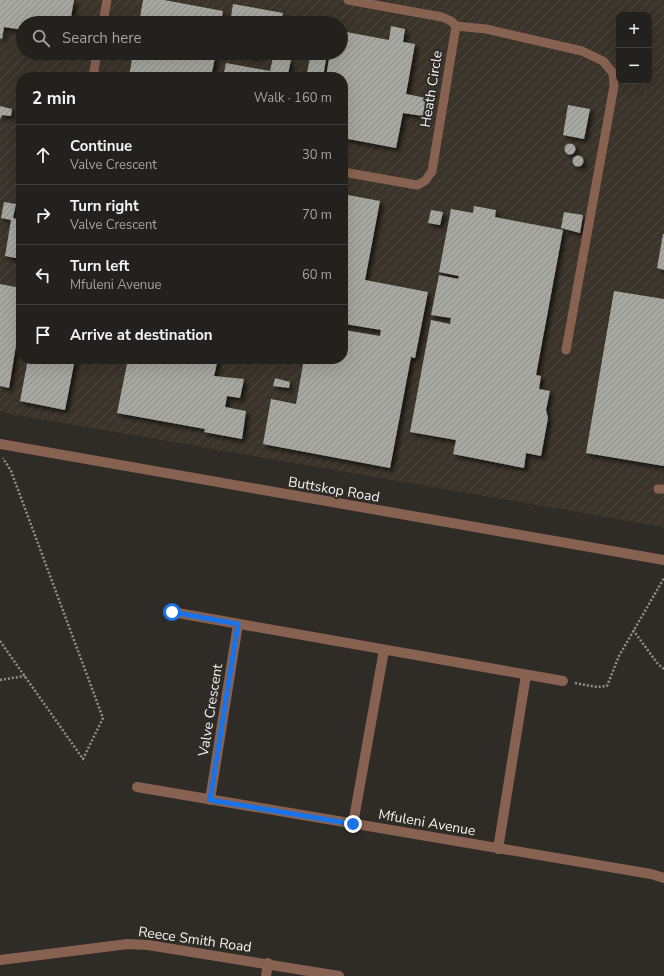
<!DOCTYPE html>
<meta charset="utf-8">
<style>
:root{--surface:#23211e;--page:#2f2e2b;--text:#f1f3f6;--muted:#a3a3a4;--line:#403e3c}
body{margin:0;font-family:"Nunito Sans",sans-serif;background:var(--page);color:var(--text)}
.controls{position:absolute;right:12px;top:12px;display:grid;overflow:hidden;border-radius:8px;box-shadow:0 4px 16px #0002}
.controls button{width:36px;height:36px;display:grid;place-items:center;padding:0;border:0;border-bottom:1px solid var(--line);background:var(--surface);color:var(--text);font:20px sans-serif}
.stop{position:absolute;width:12px;height:12px;margin:-9px;border:3px solid #1a73e8;border-radius:50%;background:#fff}
.stop.end{background:#1a73e8;border-color:#fff;box-shadow:0 1px 4px #0008}
.list{margin:0;padding:0;list-style:none}
h2{display:flex;justify-content:space-between;align-items:center;height:52px;margin:0;padding:0 16px;font-size:17px}
h2 small{font-size:13px;font-weight:400;color:var(--muted)}
.list li{display:grid;grid-template-columns:26px 1fr auto;gap:12px;align-items:center;box-sizing:border-box;height:60px;padding:0 16px;border-top:1px solid var(--line)}
.list b{display:block;font-size:15px;white-space:nowrap}
.list p{margin:0;font-size:13px;white-space:nowrap;color:var(--muted)}
.list em{font-size:13px;font-style:normal;color:var(--muted)}
.icon{flex:none;width:22px;height:22px;fill:none;stroke:currentColor;stroke-width:2;stroke-linecap:round;stroke-linejoin:round}
.map{position:relative;flex:none;width:664px;height:976px;overflow:hidden}
.search{position:absolute;background:var(--surface);box-shadow:0 4px 16px #0002;left:16px;top:16px;width:332px;height:44px;display:flex;align-items:center;gap:10px;box-sizing:border-box;padding:0 14px;border-radius:22px;color:var(--muted);font-size:15px}
.panel{position:absolute;background:var(--surface);box-shadow:0 4px 16px #0002;left:16px;top:72px;width:332px;height:292px;border-radius:16px}
.map>svg:first-child{display:block}
</style>
<div class="map">
<svg width="664" height="976" viewBox="0 0 664 976">
<defs>
<pattern id="industrial-furrows" width="10" height="10" patternUnits="userSpaceOnUse"><rect width="10" height="10" fill="#3b342b"/><path d="M-1 1l2-2M0 10L10 0M9 11l2-2" fill="none" stroke="#4e4840"/></pattern>
<pattern id="building-hatch" width="6" height="6" patternUnits="userSpaceOnUse"><rect width="6" height="6" fill="#a8a8a2"/><path d="M-1 1l2-2M0 6l6-6M5 7l2-2" fill="none" stroke="#8c8c87"/></pattern>
<filter id="shadow"><feDropShadow dx="3.5" dy="3.5" stdDeviation="2" flood-color="#0009"/></filter>
</defs>
<rect width="100%" height="100%" fill="#2f2c28"/>
<path fill="url(#industrial-furrows)" fill-rule="evenodd" d="M0 0H664V527L0 412ZM619 15H649V81H619ZM23 23H341V53H23ZM21 77H343V359H21Z"/>
<path fill="url(#building-hatch)" fill-rule="evenodd" filter="url(#shadow)" d="M0 0H74L70 23H23V30L4 27 2 39 0 38Z
M143 0H164L223 11 221 23H139Z
M233 4 283 13 281 23 265 20 264 23H230Z
M391 26 405 29 403 42 415 44 406 94 426 98 423 116 403 113 396 148 343 138V77H326L330 53H341V31L389 40Z
M133 53H216L211 77H129Z
M235 53H259L258 58Z
M311 53H327L323 77H306Z
M273 57 291 60 288 74 299 76 300 72 306 73 305 77H223L226 63 270 71Z
M568 105 590 109 584 139 563 135Z
M0 106 12 109 11 116 2 115 0 119Z
M564.5 149a5.5 5.5 0 1 1 11 0a5.5 5.5 0 1 1-11 0Z
M572.5 161a5.5 5.5 0 1 1 11 0a5.5 5.5 0 1 1-11 0Z
M348 195 380 201 365 280 428 292 415 358 411 357 390 468 263 444 271 399 296 404 304 359H343V221ZM345 324 381 330 380 336 344 330Z
M4 202 16 204 13 218 21 220V259L5 256 11 220 1 218Z
M474 206 496 210 495 217 563 230 536 375 541 376 539 389 550 391 546 410 548 418 541 456 526 453 524 468 453 454 456 440 410 432 431 320 450 324 451 318 431 315 439 275 458 279 459 276 439 272 451 209 473 213Z
M431 210 443 212 440 225 428 223Z
M564 212 583 215 580 233 561 228Z
M663 234H664V270L657 268Z
M0 284 21 288V315L9 388 0 386Z
M614 291 664 299V466L586 453Z
M28 359H75L65 410 20 401Z
M128 359H218L214 376 244 379 240 398 227 396 225 407 246 411 242 439 204 432 205 429 117 413Z
M275 378 290 382 289 388 273 386Z"/>
<g fill="none" stroke-linecap="round" stroke-linejoin="round">
<path stroke="#918f8c" stroke-width="2.5" stroke-dasharray="2 2" stroke-linecap="butt" d="M633 630 658 664 664 669
M0 641 83 759 103 718 11 471 3 458
M0 680 25 676
M575 683 597 687 607 686 619 656 664 578"/>
<path stroke="#886251" stroke-width="9" d="M103 23 107 0
M456 26 486 29 582 51 603 61 613 73 614 86 566 350
M93 77 97 53
M343 172 417 185 425 181 432 171 456 26 451 21 442 17 348 0
M658 489H664"/>
<path stroke="#886251" stroke-width="10" d="M172 612 563 681
M137 787 651 874 664 878
M210 800 238 624
M353 824 384 650
M498 849 526 675
M0 960 128 944 148 945 339 976
M266 976 268 963"/>
<path stroke="#886251" stroke-width="10" d="M0 444 664 560"/>
</g>
<g fill="none" stroke-linecap="round" stroke-linejoin="round">
<path stroke="#1a73e8" stroke-width="5" d="M172 612 238 624 210 800 353 824"/>
</g>
<g text-anchor="middle" stroke-width="4" stroke-linejoin="round" paint-order="stroke">
<g font-size="14" fill="#f4f2f0" stroke="#2f2c28">
<text transform="translate(431 89) rotate(-81)" y="5">Heath Circle</text>
<text transform="translate(334 489) rotate(10)" y="5">Buttskop Road</text>
<text transform="translate(210 710) rotate(-81)" y="5">Valve Crescent</text>
<text transform="translate(427 822) rotate(10)" y="5">Mfuleni Avenue</text>
<text transform="translate(195 939) rotate(8)" y="5">Reece Smith Road</text>
</g>
</g>
</svg>
<div class="controls">
<button>+</button>
<button>−</button>
</div>
<div class="stop" style="left:172px;top:612px"></div>
<div class="stop end" style="left:353px;top:824px"></div>
<div class="search"><svg class="icon" aria-label="search" viewBox="0 0 24 24"><circle cx="10" cy="10" r="6"/><path d="M15 15l6 6"/></svg>Search here</div>
<section class="panel">
<h2>2 min<small>Walk · 160 m</small></h2>
<ul class="list">
<li><svg class="icon" aria-label="ahead" viewBox="0 0 24 24"><path d="M12 20V5M6 11l6-6 6 6"/></svg><div><b>Continue</b><p>Valve Crescent</p></div><em>30 m</em></li>
<li><svg class="icon" aria-label="right" viewBox="0 0 24 24"><path d="M7 20v-9h11M14 6l5 5-5 5"/></svg><div><b>Turn right</b><p>Valve Crescent</p></div><em>70 m</em></li>
<li><svg class="icon" aria-label="left" viewBox="0 0 24 24"><path d="M17 20v-9H6M10 6l-5 5 5 5"/></svg><div><b>Turn left</b><p>Mfuleni Avenue</p></div><em>60 m</em></li>
<li><svg class="icon" aria-label="arrive" viewBox="0 0 24 24"><path d="M6 21V4h12l-3 4 3 4H6"/></svg><div><b>Arrive at destination</b></div></li>
</ul>
</section>
</div>
